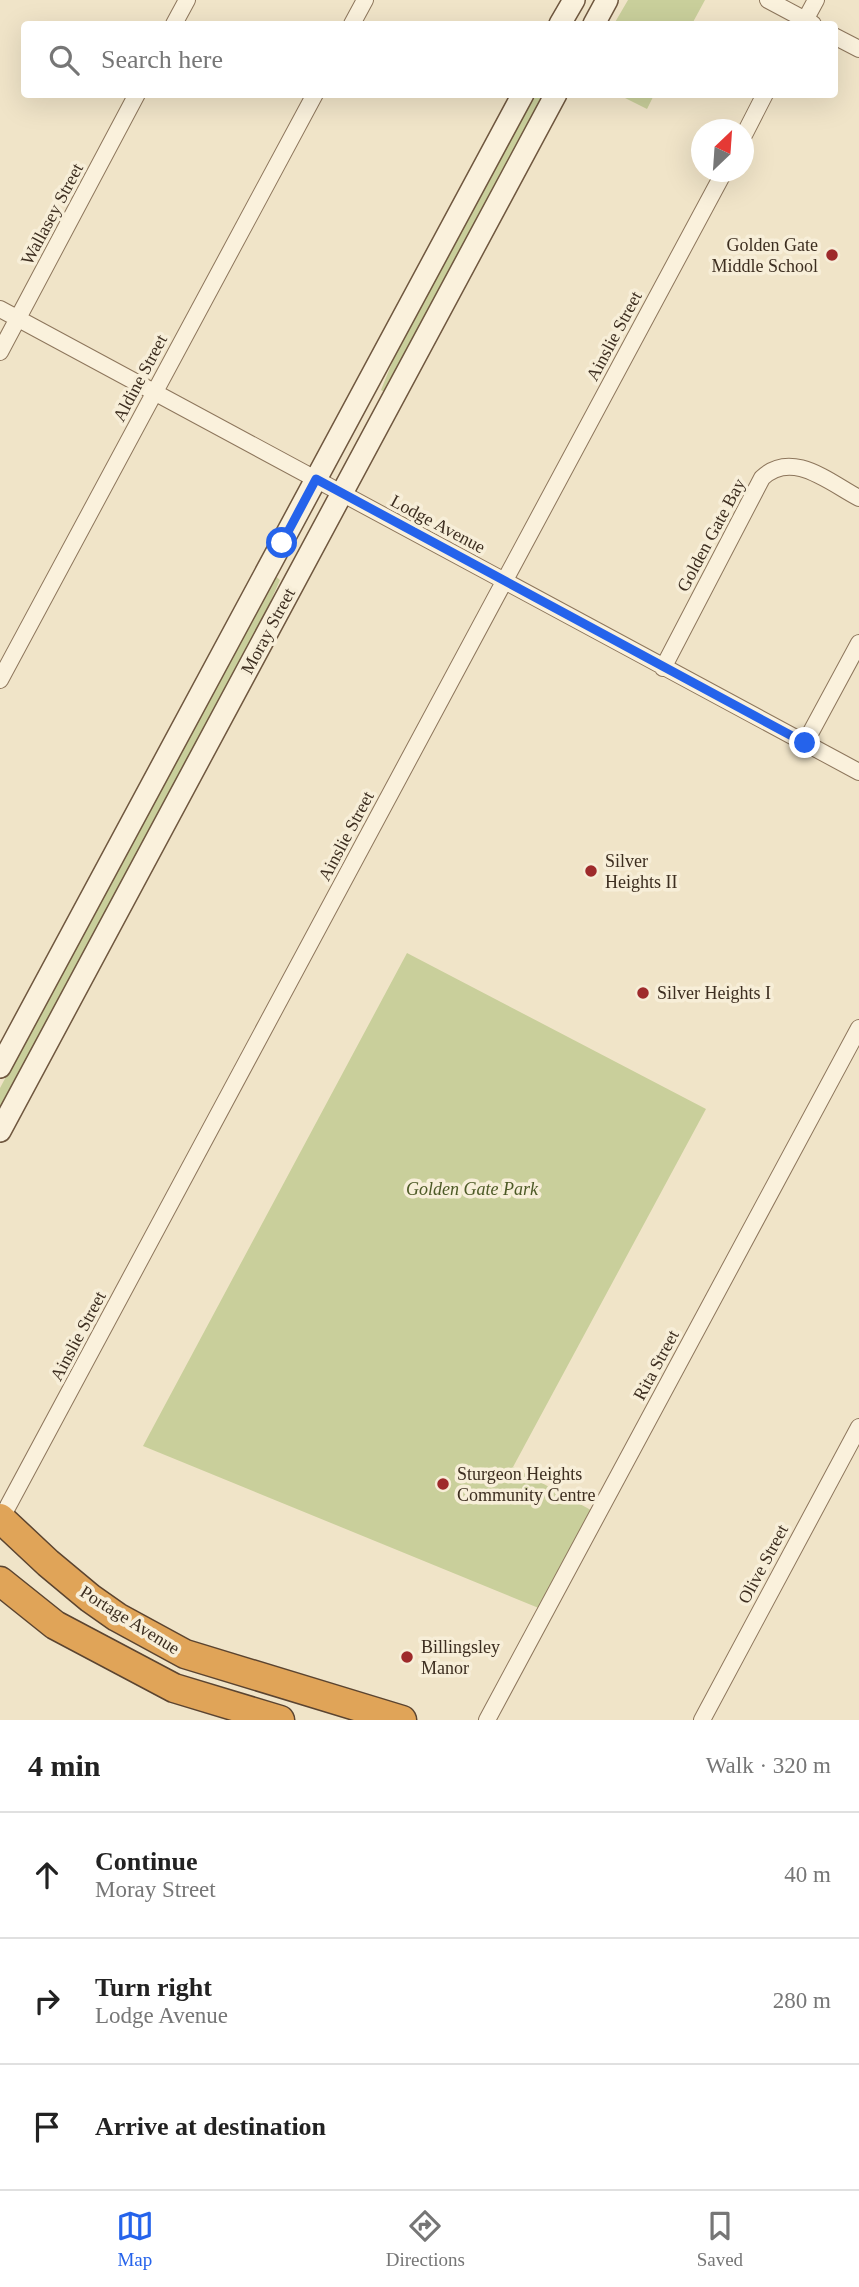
<!DOCTYPE html>
<meta charset="utf-8">
<style>
:root{--surface:#fff;--page:#f2f2f2;--text:#222;--muted:#767676;--line:#e0e0e0;--accent:#2563eb}
body{margin:0;font-family:Georgia,serif;background:var(--page);color:var(--text)}
.compass{position:absolute;left:691px;top:119px;width:63px;height:63px;border-radius:50%;background:var(--surface);box-shadow:0 7px 28px #0002;rotate:25deg}
.stop{position:absolute;width:21px;height:21px;margin:-16px;border:5px solid #2563eb;border-radius:50%;background:#fff}
.stop.end{background:#2563eb;border-color:#fff;box-shadow:0 2px 7px #0008}
.list{margin:0;padding:0;list-style:none}
h2{display:flex;justify-content:space-between;align-items:center;height:91px;margin:0;padding:0 28px;font-size:30px}
h2 small{font-size:23px;font-weight:400;color:var(--muted)}
.list li{display:grid;grid-template-columns:46px 1fr auto;gap:21px;align-items:center;box-sizing:border-box;height:126px;padding:0 28px;border-top:2px solid var(--line)}
.list b{display:block;font-size:26px;white-space:nowrap}
.list p{margin:0;font-size:23px;white-space:nowrap;color:var(--muted)}
.list em{font-size:23px;font-style:normal;color:var(--muted)}
.icon{flex:none;width:38px;height:38px;fill:none;stroke:currentColor;stroke-width:2;stroke-linecap:round;stroke-linejoin:round}
.map{position:relative;flex:none;width:859px;height:1720px;overflow:hidden}
.search{position:absolute;background:var(--surface);box-shadow:0 7px 28px #0002;left:21px;right:21px;top:21px;height:77px;display:flex;align-items:center;gap:18px;box-sizing:border-box;padding:0 24px;border-radius:7px;color:var(--muted);font-size:26px}
.sheet{height:469px;background:var(--surface)}
nav{display:flex;justify-content:space-around;align-items:center;box-sizing:border-box;height:98px;border-top:2px solid var(--line);background:var(--surface);font-size:19px;color:var(--muted)}
nav a{display:grid;justify-items:center;gap:4px}
nav .on{color:var(--accent)}
.map>svg:first-child{display:block}
</style>
<div class="map">
<svg width="859" height="1720" viewBox="0 0 859 1720">
<rect width="100%" height="100%" fill="#f0e4c8"/>
<path fill="#c9cf9b" d="M628 0H705L692 24H614Z
M534 95H546L386 393 381 390 402 338Z
M619 95 654 94V95L647 109Z
M274 575 280 580 257 632 0 1109V1088Z
M407 953 706 1109 513 1467 598 1514 546 1611 143 1446Z"/>
<g fill="none" stroke-linecap="round" stroke-linejoin="round">
<g stroke="#8d765c" stroke-width="18">
<path id="street" d="M768 0 813 24
M174 24 187 0
M352 24 365 0
M803 24 816 0
M834 36 859 49
M744 135 765 94
M0 309 859 772
M0 352 137 94
M663 668 762 478C792 449 830 483 859 498
M0 680 315 94
M805 743 859 643
M1 1519 724 172
M487 1720 859 1028
M702 1720 859 1427"/>
</g>
<g stroke="#6f573f" stroke-width="24">
<path id="secondary" d="M560 24 574 0
M594 24 607 0
M0 1067 523 94
M0 1131 556 94"/>
</g>
<g stroke="#5b4430" stroke-width="31">
<path id="highway" d="M0 1518 48 1563 90 1598 117 1617 185 1654 402 1720
M0 1581 55 1625 174 1688 280 1720"/>
</g>
<use href="#street" stroke="#faf1dc" stroke-width="16"/>
<use href="#secondary" stroke="#faf1dc" stroke-width="21"/>
<use href="#highway" stroke="#e0a458" stroke-width="28"/>
</g>
<g fill="none" stroke-linecap="round" stroke-linejoin="round">
<path stroke="#2563eb" stroke-width="9" d="M282 543 316 479 805 743"/>
</g>
<g fill="#9e2a2b" stroke="#f7eed8" stroke-width="2.5">
<circle cx="832" cy="255" r="7"/>
<circle cx="591" cy="871" r="7"/>
<circle cx="643" cy="993" r="7"/>
<circle cx="443" cy="1484" r="7"/>
<circle cx="407" cy="1657" r="7"/>
</g>
<g text-anchor="middle" stroke-width="7" stroke-linejoin="round" paint-order="stroke">
<g font-size="18" fill="#3d2e20" stroke="#f7eed8">
<text transform="translate(52 214) rotate(-62)" y="6">Wallasey Street</text>
<text transform="translate(614 336) rotate(-62)" y="6">Ainslie Street</text>
<text transform="translate(140 378) rotate(-62)" y="6">Aldine Street</text>
<text transform="translate(438 524) rotate(28)" y="6">Lodge Avenue</text>
<text transform="translate(711 535) rotate(-62)" y="6">Golden Gate Bay</text>
<text transform="translate(268 631) rotate(-62)" y="6">Moray Street</text>
<text transform="translate(346 836) rotate(-62)" y="6">Ainslie Street</text>
<text transform="translate(78 1336) rotate(-62)" y="6">Ainslie Street</text>
<text transform="translate(656 1365) rotate(-62)" y="6">Rita Street</text>
<text transform="translate(763 1564) rotate(-62)" y="6">Olive Street</text>
<text transform="translate(130 1620) rotate(32)" y="6">Portage Avenue</text>
</g>
<g font-size="18" fill="#3d2e20" stroke="#f7eed8" text-anchor="start">
<text x="818" y="251" text-anchor="end">Golden Gate<tspan x="818" dy="21">Middle School</tspan></text>
<text x="605" y="867">Silver<tspan x="605" dy="21">Heights II</tspan></text>
<text x="657" y="999">Silver Heights I</text>
<text x="457" y="1480">Sturgeon Heights<tspan x="457" dy="21">Community Centre</tspan></text>
<text x="421" y="1653">Billingsley<tspan x="421" dy="21">Manor</tspan></text>
</g>
<g font-size="18" font-style="italic" fill="#4d5a26" stroke="#f7eed8">
<text x="472" y="1195">Golden Gate Park</text>
</g>
</g>
</svg>
<svg class="compass" viewBox="-18 -18 36 36"><path d="M0-13l5 13h-10z" fill="#e53935"/><path d="M0 13l5-13h-10z" fill="#767676"/></svg>
<div class="stop" style="left:282px;top:543px"></div>
<div class="stop end" style="left:805px;top:743px"></div>
<div class="search"><svg class="icon" aria-label="search" viewBox="0 0 24 24"><circle cx="10" cy="10" r="6"/><path d="M15 15l6 6"/></svg>Search here</div>
</div>
<section class="sheet">
<h2>4 min<small>Walk · 320 m</small></h2>
<ul class="list">
<li><svg class="icon" aria-label="ahead" viewBox="0 0 24 24"><path d="M12 20V5M6 11l6-6 6 6"/></svg><div><b>Continue</b><p>Moray Street</p></div><em>40 m</em></li>
<li><svg class="icon" aria-label="right" viewBox="0 0 24 24"><path d="M7 20v-9h11M14 6l5 5-5 5"/></svg><div><b>Turn right</b><p>Lodge Avenue</p></div><em>280 m</em></li>
<li><svg class="icon" aria-label="arrive" viewBox="0 0 24 24"><path d="M6 21V4h12l-3 4 3 4H6"/></svg><div><b>Arrive at destination</b></div></li>
</ul>
</section>
<nav>
<a class="on"><svg class="icon" aria-label="map" viewBox="0 0 24 24"><path d="M3 6l6-2 6 2 6-2v14l-6 2-6-2-6 2zM9 4v14M15 6v14"/></svg>Map</a>
<a><svg class="icon" aria-label="directions" viewBox="0 0 24 24"><path d="M12 3l9 9-9 9-9-9zM9 14v-3h6M13 9l2 2-2 2"/></svg>Directions</a>
<a><svg class="icon" aria-label="saved" viewBox="0 0 24 24"><path d="M7 4h10v16l-5-4-5 4z"/></svg>Saved</a>
</nav>
